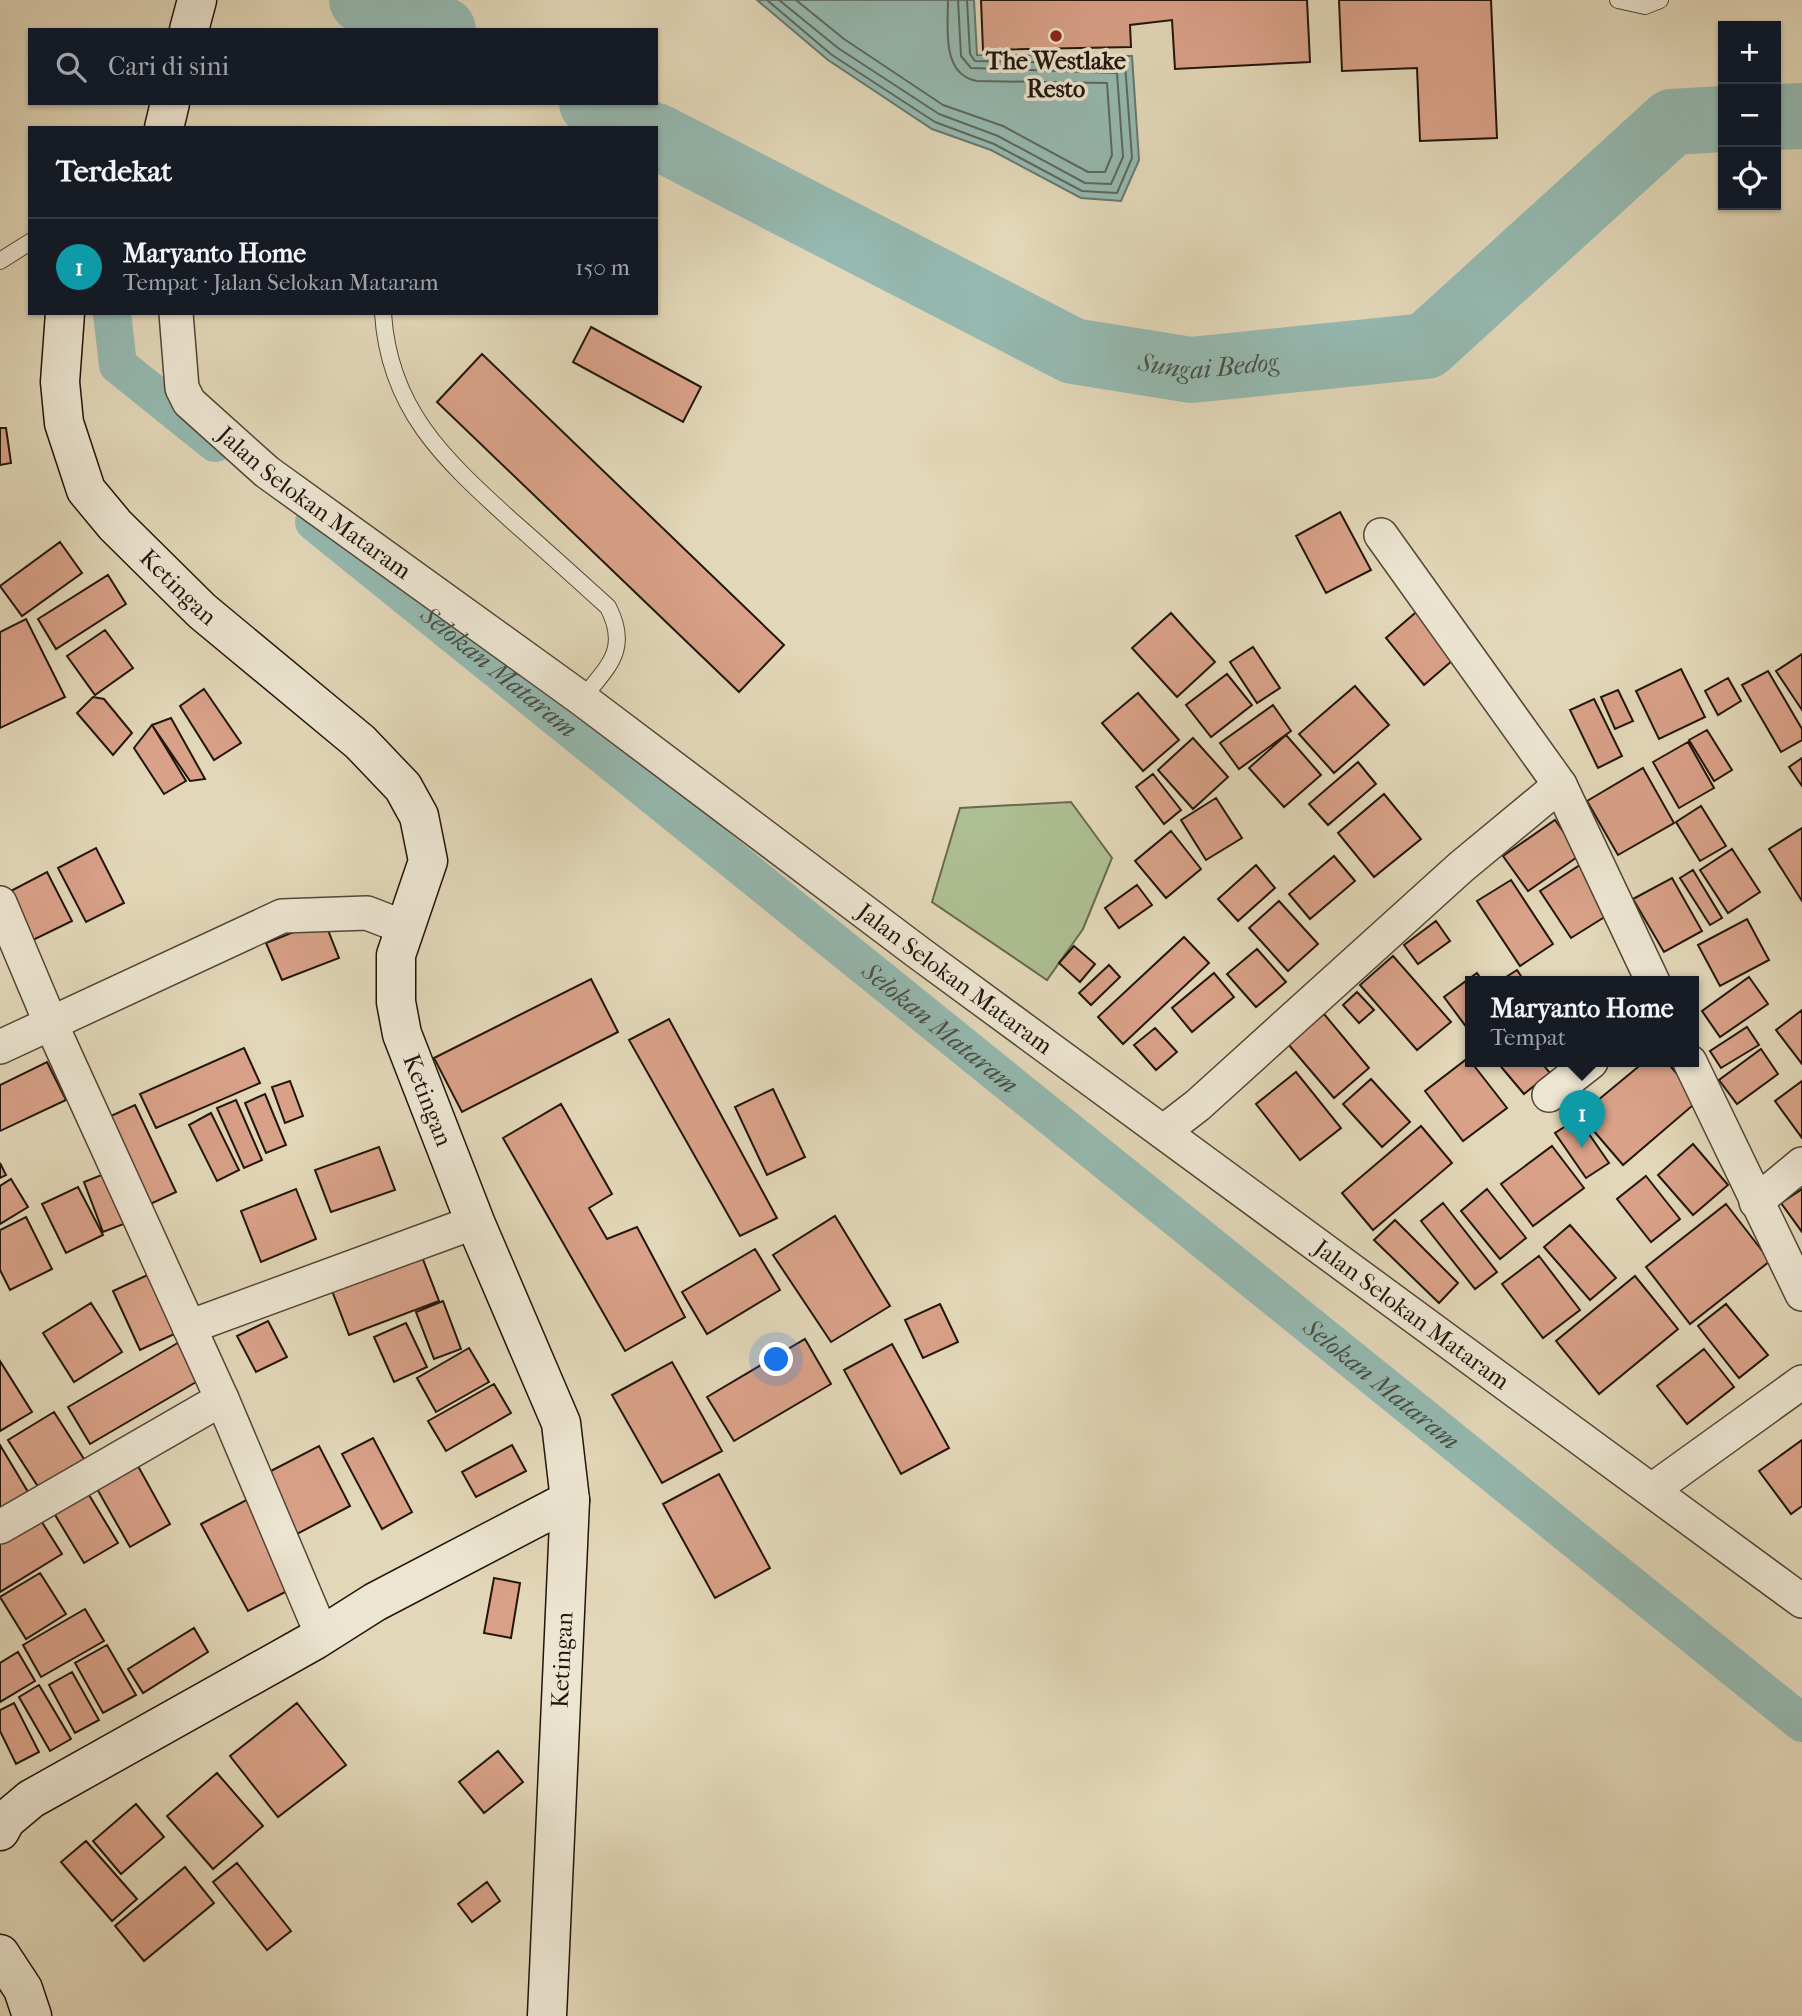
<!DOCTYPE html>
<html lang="id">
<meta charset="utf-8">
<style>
:root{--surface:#171b24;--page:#20242c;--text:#f1f3f6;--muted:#9ea1a6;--line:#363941;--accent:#d93025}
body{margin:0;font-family:"IM FELL French Canon",serif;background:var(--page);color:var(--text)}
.controls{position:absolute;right:21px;top:21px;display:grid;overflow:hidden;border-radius:0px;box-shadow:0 2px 5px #0004}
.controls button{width:63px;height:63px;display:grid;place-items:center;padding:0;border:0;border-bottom:2px solid var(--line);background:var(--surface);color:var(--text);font:35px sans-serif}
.you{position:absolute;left:777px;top:1360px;width:24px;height:24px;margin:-18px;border:5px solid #fff;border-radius:50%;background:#1a73e8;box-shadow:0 0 0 10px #1a73e833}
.badge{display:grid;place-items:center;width:46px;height:46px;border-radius:50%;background:var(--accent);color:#fff;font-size:23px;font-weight:700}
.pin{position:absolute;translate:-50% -58px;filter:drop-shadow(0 2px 4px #0008)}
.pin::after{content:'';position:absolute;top:37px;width:24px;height:21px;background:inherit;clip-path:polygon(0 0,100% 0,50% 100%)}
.popup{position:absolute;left:1465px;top:976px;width:234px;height:91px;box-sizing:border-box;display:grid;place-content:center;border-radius:0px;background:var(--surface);filter:drop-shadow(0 2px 5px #0005);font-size:23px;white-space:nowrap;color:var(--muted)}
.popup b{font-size:26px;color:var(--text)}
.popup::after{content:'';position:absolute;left:50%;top:100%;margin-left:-14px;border:14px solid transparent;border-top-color:var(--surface)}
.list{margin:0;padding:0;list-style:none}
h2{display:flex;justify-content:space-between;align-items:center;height:91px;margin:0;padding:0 28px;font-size:30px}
h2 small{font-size:23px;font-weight:400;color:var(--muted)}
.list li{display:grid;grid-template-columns:46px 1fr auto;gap:21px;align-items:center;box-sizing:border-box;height:98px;padding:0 28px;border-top:2px solid var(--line)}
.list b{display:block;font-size:26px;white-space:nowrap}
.list p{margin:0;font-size:23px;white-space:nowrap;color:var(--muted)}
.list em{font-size:23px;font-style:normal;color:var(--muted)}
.icon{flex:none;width:38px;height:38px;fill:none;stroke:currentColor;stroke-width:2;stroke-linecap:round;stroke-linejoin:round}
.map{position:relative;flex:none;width:1802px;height:2016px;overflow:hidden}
.search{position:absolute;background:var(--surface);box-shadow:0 2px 5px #0004;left:28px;top:28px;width:630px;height:77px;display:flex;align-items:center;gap:18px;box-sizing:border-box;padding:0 24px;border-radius:0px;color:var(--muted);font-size:26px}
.panel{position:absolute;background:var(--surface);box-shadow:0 2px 5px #0004;left:28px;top:126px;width:630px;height:189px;border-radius:0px}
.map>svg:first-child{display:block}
</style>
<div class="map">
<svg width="1802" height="2016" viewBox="0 0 1802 2016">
<rect width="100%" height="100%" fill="#e2d7b8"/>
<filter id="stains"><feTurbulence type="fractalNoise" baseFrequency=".00286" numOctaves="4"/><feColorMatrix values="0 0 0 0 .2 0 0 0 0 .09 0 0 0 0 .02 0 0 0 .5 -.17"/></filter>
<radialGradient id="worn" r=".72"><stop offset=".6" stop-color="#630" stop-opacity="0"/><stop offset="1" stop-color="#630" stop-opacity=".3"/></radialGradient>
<path fill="#aebf93" stroke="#686a4f" stroke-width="2" d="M1071 802 1112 858 1083 929 1047 980 932 902 960 808Z"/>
<path fill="#95b9b1" stroke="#67786f" stroke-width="2" d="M757 0H974L977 55 1132 56 1139 160 1121 201 1081 198 991 150 932 129 828 60Z"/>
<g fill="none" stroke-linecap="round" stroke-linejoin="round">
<path stroke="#5c685e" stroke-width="2" d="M767 0 832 55 935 122 994 144 1082 191 1117 193 1132 158 1125 64 975 61 970 54 967 0
M779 0 838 48 939 114 998 136 1085 183 1111 184 1123 157 1117 73 971 68 961 56 958 0
M796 0 844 39 943 105 1003 126 1088 172H1105L1112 155 1107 83 977 81C941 75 948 27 948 0"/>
<g stroke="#95b9b1" stroke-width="38">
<path d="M112 313 118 365 215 443"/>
<path id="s1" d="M314 522 1802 1723"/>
</g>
<g stroke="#95b9b1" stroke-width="66">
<path d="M362 0 443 30"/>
<path d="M592 103 639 128"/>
<path d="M1776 117 1802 116"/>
<path id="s2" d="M656 136 1073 351 1191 370 1426 346 1672 122 1723 119"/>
</g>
</g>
<path fill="#d9a188" stroke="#22160b" stroke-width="2" d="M981 0H1307L1310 62 1175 69 1172 20 1130 25 1131 47 983 50Z
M1339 0H1491L1497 138 1420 141 1417 68 1342 71Z
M591 327 701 387 683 422 573 362Z
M482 354 784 645 739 692 437 402Z
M0 428H6L11 463 0 465Z
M1340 512 1371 570 1326 593 1296 536Z
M60 542 82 573 22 616 0 586Z
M108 575 126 604 56 649 38 619Z
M1421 608 1460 654 1424 685 1386 638Z
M1171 613 1215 662 1177 697 1132 648Z
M26 619 65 697 0 728V632Z
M105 630 133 668 95 695 67 656Z
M1253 647 1280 688 1257 703 1230 662Z
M1802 654V710L1776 671Z
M1681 669 1705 717 1659 739 1636 691Z
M1768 671 1802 729V740L1781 752 1742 685Z
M1227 674 1252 705 1211 737 1186 705Z
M1728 678 1741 701 1718 715 1705 691Z
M1355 686 1389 725 1334 773 1299 734Z
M204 689 241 743 214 760 180 706Z
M1618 690 1633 721 1615 729 1601 697Z
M1138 693 1179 740 1143 771 1102 723Z
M93 697 104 699 132 733 113 755 77 713Z
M1594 699 1622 756 1598 768 1570 710Z
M1273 705 1291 731 1239 769 1220 743Z
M171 718 205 779 190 781 152 725Z
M152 725 186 781 164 794 134 748Z
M1707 730 1732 770 1714 781 1689 740Z
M1286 735 1321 775 1284 807 1249 768Z
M1193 738 1228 777 1193 809 1158 770Z
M1688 742 1714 788 1679 808 1653 762Z
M1802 758V786L1789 767Z
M1358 762 1376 784 1328 825 1309 804Z
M1643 768 1674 823 1618 855 1587 801Z
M1153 774 1181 810 1164 824 1136 787Z
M1384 794 1421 839 1374 877 1338 833Z
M1216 798 1242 838 1206 860 1181 820Z
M1701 806 1726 846 1700 861 1676 822Z
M1555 820 1580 855 1528 891 1503 856Z
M1802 828V901L1769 849Z
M1171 831 1201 869 1166 898 1135 861Z
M96 848 124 903 86 922 58 868Z
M1732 849 1760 892 1728 913 1700 870Z
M1334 856 1355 881 1310 919 1289 894Z
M1256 865 1275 888 1238 921 1218 899Z
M1580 865 1611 913 1571 938 1540 891Z
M1693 870 1722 918 1710 925 1680 878Z
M47 872 72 921 31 941 7 893Z
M1672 878 1702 931 1664 952 1633 899Z
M1511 880 1553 944 1520 966 1477 901Z
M1137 885 1152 905 1119 928 1105 908Z
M1279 901 1318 944 1288 971 1249 928Z
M1747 919 1769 960 1720 986 1698 945Z
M324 920 339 958 282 980 266 943Z
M1436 921 1450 941 1418 964 1404 945Z
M1184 937 1209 963 1123 1044 1098 1017Z
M1074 946 1095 964 1080 982 1059 963Z
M1257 949 1286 982 1256 1007 1227 974Z
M1393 956 1451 1022 1417 1050 1360 985Z
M1109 965 1120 977 1091 1005 1079 993Z
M1517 970 1525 982H1505L1503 979Z
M1214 973 1234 997 1192 1032 1172 1008Z
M1477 973 1483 982H1470V1032L1444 997Z
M1749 977 1768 1004 1720 1037 1702 1011Z
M591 979 618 1032 462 1112 434 1058Z
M1357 992 1374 1010 1359 1023 1343 1005Z
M1802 1010V1064L1776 1030Z
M1324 1014 1369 1068 1334 1098 1288 1044Z
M669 1019 777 1218 740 1236 629 1040Z
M1747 1027 1759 1045 1721 1068 1710 1051Z
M1155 1028 1177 1052 1156 1070 1134 1045Z
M244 1048 260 1083 156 1128 140 1094Z
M1761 1049 1778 1074 1737 1104 1719 1080Z
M1468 1058 1507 1108 1463 1141 1425 1091Z
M47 1062 66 1100 0 1131V1085Z
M1497 1062H1541L1550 1073 1524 1094Z
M1644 1062H1667L1699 1100 1623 1165 1580 1115Z
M1296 1072 1341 1128 1300 1160 1256 1104Z
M1371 1079 1410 1122 1382 1147 1343 1104Z
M290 1081 303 1116 285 1123 272 1087Z
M1802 1081V1138L1775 1101Z
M773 1089 805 1157 767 1175 735 1107Z
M265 1094 286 1145 266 1153 245 1103Z
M236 1100 262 1160 244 1168 217 1108Z
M561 1104 612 1194 589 1208 607 1239 637 1227 685 1317 625 1351 503 1138Z
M135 1105 176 1192 144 1207 102 1120Z
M211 1113 239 1170 217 1181 189 1125Z
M1578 1118 1609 1163 1586 1178 1555 1133Z
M1421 1126 1452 1163 1373 1230 1342 1193Z
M1693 1144 1728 1185 1693 1215 1658 1175Z
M1552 1146 1584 1188 1533 1226 1501 1184Z
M379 1147 395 1190 331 1212 315 1170Z
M0 1163 6 1175 0 1178Z
M114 1170 134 1220 103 1232 84 1182Z
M1646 1176 1680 1219 1651 1242 1617 1199Z
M11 1179 28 1207 0 1224V1186Z
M78 1187 103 1235 66 1253 42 1204Z
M296 1189 316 1239 261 1262 241 1211Z
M1487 1189 1526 1238 1500 1259 1461 1211Z
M1802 1189V1232L1781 1203Z
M1443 1203 1497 1272 1475 1289 1421 1221Z
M1726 1204 1770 1261 1690 1324 1646 1267Z
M835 1216 890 1306 831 1342 773 1255Z
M26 1217 52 1269 10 1290 0 1270V1230Z
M1395 1220 1458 1283 1439 1303 1374 1240Z
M1570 1225 1616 1278 1590 1300 1544 1247Z
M419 1249 439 1301 349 1335 329 1283Z
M755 1249 780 1290 707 1334 682 1292Z
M1539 1256 1580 1310 1543 1338 1502 1284Z
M156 1271 183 1330 140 1350 113 1291Z
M1635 1276 1678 1329 1599 1394 1556 1341Z
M443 1301 461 1349 434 1359 416 1312Z
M91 1303 122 1352 74 1382 43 1333Z
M940 1304 958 1342 923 1358 905 1320Z
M1726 1304 1768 1355 1739 1378 1698 1326Z
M268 1321 287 1357 256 1372 237 1336Z
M406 1323 427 1367 394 1382 374 1337Z
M805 1339 831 1384 734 1441 707 1397Z
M181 1341 203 1378 90 1444 68 1407Z
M892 1344 949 1448 901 1474 844 1370Z
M469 1348 489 1382 436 1412 417 1378Z
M1704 1349 1734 1387 1687 1424 1657 1386Z
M0 1361 32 1412 0 1431Z
M672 1362 722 1451 662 1483 612 1395Z
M494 1384 511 1413 446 1451 428 1421Z
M54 1412 91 1470 46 1499 8 1440Z
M373 1438 412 1512 382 1529 342 1454Z
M1802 1440V1506L1791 1514 1759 1471Z
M0 1445 31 1497 0 1515Z
M512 1445 526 1471 476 1497 462 1472Z
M319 1446 350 1506 297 1534 265 1474Z
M133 1457 170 1524 130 1547 92 1480Z
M719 1474 770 1568 715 1598 663 1504Z
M83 1485 118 1543 84 1563 49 1505Z
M252 1497 299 1585 248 1611 201 1524Z
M33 1508 62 1554 0 1592V1528Z
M40 1573 66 1614 26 1639 0 1597Z
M494 1578 520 1583 511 1638 484 1633Z
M85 1609 104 1641 41 1677 23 1645Z
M194 1628 208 1652 143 1693 128 1669Z
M107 1645 136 1695 103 1713 75 1663Z
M18 1652 35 1681 0 1702V1663Z
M72 1672 99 1720 75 1733 49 1685Z
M39 1685 71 1739 50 1751 19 1697Z
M14 1703 39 1752 16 1764 0 1731V1710Z
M297 1703 346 1765 278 1817 230 1756Z
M498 1751 523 1782 484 1813 459 1782Z
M217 1773 263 1826 213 1869 167 1816Z
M136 1804 164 1837 121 1874 93 1841Z
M86 1841 137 1899 112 1921 61 1862Z
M237 1863 291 1931 267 1950 213 1882Z
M185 1867 214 1903 144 1961 115 1926Z
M487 1882 500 1901 472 1922 458 1904Z"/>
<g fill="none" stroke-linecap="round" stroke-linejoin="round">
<g stroke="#524636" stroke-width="18">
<path id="lane" d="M1618 0 1645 6 1660 0
M0 261 30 242
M383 313C389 410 445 460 512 521 544 549 576 578 608 607 630 650 608 666 582 699"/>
</g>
<g stroke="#524636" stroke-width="36">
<g id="street">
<path id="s3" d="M176 313 182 388 189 402 267 472 582 699 919 953 1802 1601"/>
<path d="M1381 535 1560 785 1653 982"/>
<path d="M0 903 51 1024 222 1399 322 1635"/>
<path d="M0 1047 282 916 367 913 406 928"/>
<path d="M1690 1062 1802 1294"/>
<path d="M1549 1095 1591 1062"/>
<path d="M1163 1132 1198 1105 1461 867 1560 785"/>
<path d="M1756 1202 1802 1164"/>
<path d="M189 1327 475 1222"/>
<path d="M1652 1490 1802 1382"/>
<path d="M0 1527 222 1399"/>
</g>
</g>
<g stroke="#22160b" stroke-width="41">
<g id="secondary">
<path d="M189 30 197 0"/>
<path d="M164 128 170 103"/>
<path id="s4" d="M65 313 60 382 64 423 86 490 115 525 202 611 360 742 403 787 419 816 428 861 396 955V1002L402 1034 475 1222 561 1423 570 1500 547 2016"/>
<path d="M0 1831 6 1820 31 1799 315 1640 375 1602 570 1500"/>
<path d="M0 1954 23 1989 32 2016"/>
</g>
</g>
<use href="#lane" stroke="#ece5d1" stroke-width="16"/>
<use href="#street" stroke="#ece5d1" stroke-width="33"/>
<use href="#secondary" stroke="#ece5d1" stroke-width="38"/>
</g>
<circle fill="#8f2418" stroke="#ece5d1" stroke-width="2.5" cx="1056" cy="36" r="7"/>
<g text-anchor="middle" stroke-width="7" stroke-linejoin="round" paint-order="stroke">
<g font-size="24" font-weight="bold" fill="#22160b" stroke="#ece5d1">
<text x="1056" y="69">The Westlake<tspan x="1056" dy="28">Resto</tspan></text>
</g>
<g font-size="24" fill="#22160b" stroke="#ece5d1">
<text dy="8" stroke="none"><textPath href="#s3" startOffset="252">Jalan Selokan Mataram</textPath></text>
<text dy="8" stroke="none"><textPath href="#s4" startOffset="315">Ketingan</textPath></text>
<text dy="8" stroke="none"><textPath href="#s3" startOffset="1050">Jalan Selokan Mataram</textPath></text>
<text dy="8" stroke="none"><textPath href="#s4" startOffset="945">Ketingan</textPath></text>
<text dy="8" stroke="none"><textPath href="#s3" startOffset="1617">Jalan Selokan Mataram</textPath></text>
<text transform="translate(562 1660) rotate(-87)" y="8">Ketingan</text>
</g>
<g font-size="26" font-style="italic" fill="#4a4f45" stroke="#ece5d1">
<text dy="9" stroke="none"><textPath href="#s2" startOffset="606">Sungai Bedog</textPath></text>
<text dy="9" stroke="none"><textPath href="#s1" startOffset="238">Selokan Mataram</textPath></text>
<text dy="9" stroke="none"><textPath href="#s1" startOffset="805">Selokan Mataram</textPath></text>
<text dy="9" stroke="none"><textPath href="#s1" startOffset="1372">Selokan Mataram</textPath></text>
</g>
</g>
<rect width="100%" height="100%" filter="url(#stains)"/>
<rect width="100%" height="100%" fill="url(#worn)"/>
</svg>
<div class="controls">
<button>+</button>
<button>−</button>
<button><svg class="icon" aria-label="locate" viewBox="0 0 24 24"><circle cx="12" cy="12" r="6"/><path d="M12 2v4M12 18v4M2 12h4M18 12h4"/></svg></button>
</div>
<div class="you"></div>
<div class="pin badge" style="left:1582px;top:1148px;background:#0f9aa8">1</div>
<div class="popup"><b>Maryanto Home</b>Tempat</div>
<div class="search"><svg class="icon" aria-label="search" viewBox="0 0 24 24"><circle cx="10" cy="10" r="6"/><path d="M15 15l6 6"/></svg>Cari di sini</div>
<section class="panel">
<h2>Terdekat<small></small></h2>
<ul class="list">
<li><span class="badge" style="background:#0f9aa8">1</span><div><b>Maryanto Home</b><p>Tempat · Jalan Selokan Mataram</p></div><em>150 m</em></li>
</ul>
</section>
</div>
